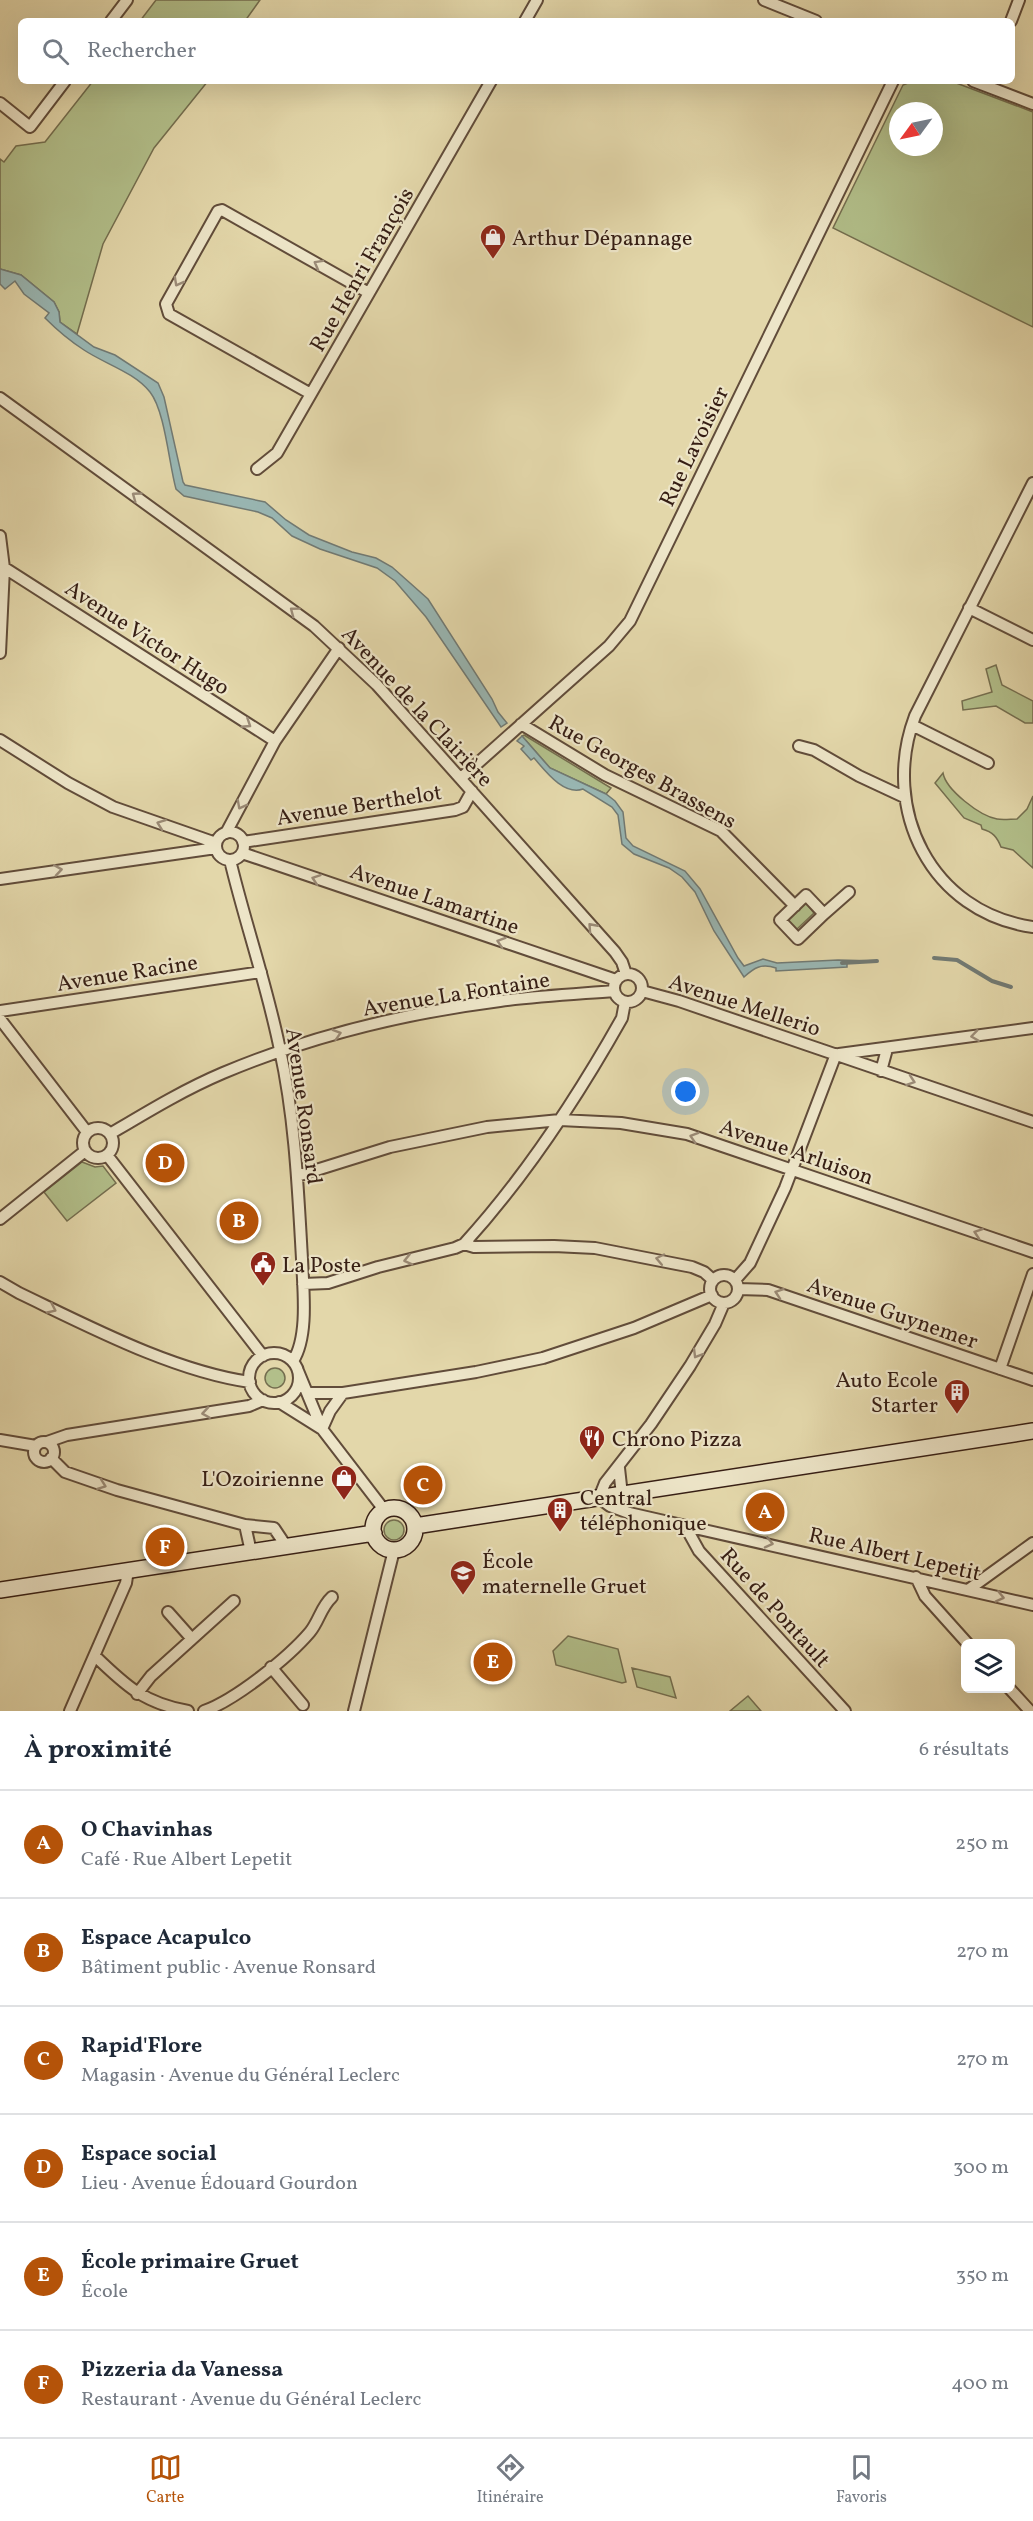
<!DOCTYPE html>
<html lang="fr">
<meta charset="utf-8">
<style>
:root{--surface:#fff;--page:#f6f6f7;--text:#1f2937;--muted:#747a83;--line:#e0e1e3;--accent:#b45309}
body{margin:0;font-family:Vollkorn,serif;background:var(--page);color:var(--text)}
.controls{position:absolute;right:18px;bottom:18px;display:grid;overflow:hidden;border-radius:9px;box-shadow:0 6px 24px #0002}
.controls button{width:54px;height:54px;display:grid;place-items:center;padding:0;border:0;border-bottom:2px solid var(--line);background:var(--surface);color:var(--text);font:30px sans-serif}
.compass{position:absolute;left:889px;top:102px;width:54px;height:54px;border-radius:50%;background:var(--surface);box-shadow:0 6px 24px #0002;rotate:237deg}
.you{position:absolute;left:686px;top:1092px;width:21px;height:21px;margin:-15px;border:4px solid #fff;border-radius:50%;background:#1a73e8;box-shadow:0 0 0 9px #1a73e833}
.badge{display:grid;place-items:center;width:39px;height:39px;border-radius:50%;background:var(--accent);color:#fff;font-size:20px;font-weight:700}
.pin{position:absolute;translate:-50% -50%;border:3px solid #fff;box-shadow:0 2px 6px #0006}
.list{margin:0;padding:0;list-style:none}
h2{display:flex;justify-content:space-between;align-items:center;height:78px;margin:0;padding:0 24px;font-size:26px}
h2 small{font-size:20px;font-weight:400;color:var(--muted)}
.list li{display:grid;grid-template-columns:39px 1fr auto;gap:18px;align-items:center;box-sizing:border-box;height:108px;padding:0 24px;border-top:2px solid var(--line)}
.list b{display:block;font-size:22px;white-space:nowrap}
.list p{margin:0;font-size:20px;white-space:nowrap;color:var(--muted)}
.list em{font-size:20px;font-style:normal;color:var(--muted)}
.icon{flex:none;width:33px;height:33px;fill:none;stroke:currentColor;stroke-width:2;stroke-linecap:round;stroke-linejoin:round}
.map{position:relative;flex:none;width:1033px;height:1711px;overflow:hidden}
.search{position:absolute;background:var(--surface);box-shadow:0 6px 24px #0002;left:18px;right:18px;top:18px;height:66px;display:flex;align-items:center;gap:15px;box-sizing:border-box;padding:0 21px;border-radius:9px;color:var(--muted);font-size:22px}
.sheet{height:726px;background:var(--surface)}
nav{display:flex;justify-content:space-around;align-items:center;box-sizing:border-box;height:84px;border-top:2px solid var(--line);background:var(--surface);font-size:16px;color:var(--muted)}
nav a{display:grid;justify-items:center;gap:3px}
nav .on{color:var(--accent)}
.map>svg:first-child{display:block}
</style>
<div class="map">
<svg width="1033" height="1711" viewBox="0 0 1033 1711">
<rect width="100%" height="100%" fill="#e3d7aa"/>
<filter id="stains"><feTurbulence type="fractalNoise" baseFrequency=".00333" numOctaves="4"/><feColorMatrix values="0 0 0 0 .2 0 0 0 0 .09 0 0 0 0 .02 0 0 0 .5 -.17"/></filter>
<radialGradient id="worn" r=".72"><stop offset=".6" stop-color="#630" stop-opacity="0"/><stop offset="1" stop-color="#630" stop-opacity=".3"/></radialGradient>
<path fill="#b2bf8a" stroke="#746e4f" stroke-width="1.5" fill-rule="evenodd" d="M156 0H260L245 21H140Z
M93 81H208L154 148 103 244 77 334 60 322 59 312 54 302 21 275 0 269V159L4 162 16 146 45 142Z
M913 81H951L1033 112V327L833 228 903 85ZM898 111H934V147H898Z
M996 665 1002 685 1033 701V723H1025L996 706 963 710 962 701 992 692 986 669Z
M524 735 611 788 606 794 550 768 522 736Z
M943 773C946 790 980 816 997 819 1003 820 1011 819 1017 819L1027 809 1033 796V868L1013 850 1001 847C997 837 993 832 982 829L981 825 964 818 935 783Z
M806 903 814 913 796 930 787 920Z
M82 1162 95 1167 103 1166 116 1183 67 1221 44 1192Z
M265 1378a10 10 0 1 1 20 0a10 10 0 1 1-20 0Z
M384 1530a10 10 0 1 1 20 0a10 10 0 1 1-20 0Z
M568 1636 618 1649 626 1682 622 1683 556 1665 553 1651Z
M632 1668 670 1677 676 1698 637 1687Z
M748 1696 761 1711H730Z"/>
<path fill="#99b7b4" stroke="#717a74" stroke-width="1.5" d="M0 269 21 275 54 302 59 312 60 322 94 347 115 355 158 383 164 397 183 482 185 485 265 502 286 520 309 535 352 552 376 558 392 567 428 599 492 699 498 712 507 723 501 727 426 617 395 581 377 568 320 549 292 536 272 518 258 512 184 496 176 489C169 464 165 411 150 392 134 372 105 364 84 350 70 341 57 330 45 318L49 313 24 294 15 281 5 289 0 284Z
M522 736 550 768 606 794 615 801 623 812 626 838 633 846 685 871 700 889 738 958 744 966 763 959 777 963 838 960 877 961 847 963V967L776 971V968C761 963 754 968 744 977L714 931 695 892 682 877 669 868 634 854 622 844 618 815 612 807 583 789C563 796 544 769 534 758L531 760 521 749 524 746 517 741Z"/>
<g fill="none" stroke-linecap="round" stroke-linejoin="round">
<path stroke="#717a74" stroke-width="4" d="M934 958 957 960 992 981 1011 987
M842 963 877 961"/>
<g stroke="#614c3a" stroke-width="14">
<path id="street" d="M764 0 816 21
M111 21 127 0
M525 21 537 0
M1011 21 1019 0
M973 81 1033 104
M0 103 30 127 65 81
M311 394 169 314 166 304 218 211 222 210 369 293
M0 398 314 626 377 685 615 952 622 962 626 974
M257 469 277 453 491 81
M1033 483 915 716C880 809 931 913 1033 927
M0 536 4 568 0 653
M0 565 275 741
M969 608 1033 640
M521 724 605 775 721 831 795 906
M912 725 988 763
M0 740 68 783 113 807 216 843
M799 746 814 750 859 776 904 797
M461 778 609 646 630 621 893 81
M216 846a14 14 0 1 1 28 0a14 14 0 1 1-28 0Z
M226 833 275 741 339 648
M243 842 455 810 463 807 472 791
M242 853 616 980
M230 860C245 923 267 985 280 1050 295 1118 298 1189 302 1259 303 1288 309 1336 293 1361
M0 879 216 848
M806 895 824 914 798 939 780 920Z
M824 914 849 892
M614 988a14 14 0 1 1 28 0a14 14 0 1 1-28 0Z
M642 991 679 1001 1033 1122
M0 1011 261 972
M0 1019 87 1132
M839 1054 1033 1028
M881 1071 887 1049
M83 1143a15 15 0 1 1 30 0a15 15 0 1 1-30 0Z
M110 1134C147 1112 183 1090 223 1073 311 1036 406 1013 500 1001 538 996 576 994 614 991
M107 1155 263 1356
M297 1176 390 1147 487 1127 560 1120 621 1123 687 1134 1033 1252
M0 1219 85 1151
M464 1244 474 1247 554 1246 595 1248 692 1267 704 1272 713 1280
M710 1289a14 14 0 1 1 28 0a14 14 0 1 1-28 0Z
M735 1280 750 1263 785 1188 836 1054
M0 1282 19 1293C88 1326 173 1371 250 1382
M303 1284 328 1283 378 1267 455 1248 464 1244C526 1176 577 1098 622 1018L625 1002
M738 1289 768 1290 1033 1380
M724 1303 715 1324 690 1366 651 1424 605 1483 599 1498 610 1506 629 1513 1033 1605
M249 1378a25 25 0 1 1 50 0a25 25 0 1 1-50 0Z
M1000 1369 1033 1274
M298 1371 322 1429 385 1511
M308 1393H343L476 1372 543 1358 634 1328 712 1295
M279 1402 322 1429
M322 1429 330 1411 343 1393
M0 1440 36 1446
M47 1442 67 1435 249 1406 263 1400
M34 1452a10 10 0 1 1 20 0a10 10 0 1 1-20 0Z
M51 1458 65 1472 117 1490 245 1525 274 1528 286 1546
M619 1468 622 1495
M245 1525 251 1552
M691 1526 689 1533 699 1551 845 1711
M916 1577 925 1596 968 1644
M968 1590 1033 1543
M168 1612 192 1639
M95 1656C126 1686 144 1703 188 1711
M271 1667 303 1705
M1009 1688 1030 1711
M137 1694 151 1676 234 1601
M70 1711 126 1583 128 1570
M204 1711C235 1700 288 1658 310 1632 319 1621 321 1607 332 1597
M354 1711 394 1550"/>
</g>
<g stroke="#361e14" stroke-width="18">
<path id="secondary" d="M373 1529a21 21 0 1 1 42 0a21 21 0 1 1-42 0Z
M415 1526 1033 1431
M0 1590 374 1533"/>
</g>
<use href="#street" stroke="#ede5c8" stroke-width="10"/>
<use href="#secondary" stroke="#ede5c8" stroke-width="15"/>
</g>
<defs><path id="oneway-chevron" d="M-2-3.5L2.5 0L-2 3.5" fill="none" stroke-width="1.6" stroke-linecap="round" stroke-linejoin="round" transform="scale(1.5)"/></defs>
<g stroke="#9b8b77">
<use href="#oneway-chevron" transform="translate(318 264) rotate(-151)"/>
<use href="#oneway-chevron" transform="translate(178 282) rotate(119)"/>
<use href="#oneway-chevron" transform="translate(136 496) rotate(-144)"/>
<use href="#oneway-chevron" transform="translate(294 611) rotate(-143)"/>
<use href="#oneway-chevron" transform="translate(247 724) rotate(33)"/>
<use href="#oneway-chevron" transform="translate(241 805) rotate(118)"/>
<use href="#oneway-chevron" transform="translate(161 824) rotate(-160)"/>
<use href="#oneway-chevron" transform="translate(58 870) rotate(-9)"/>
<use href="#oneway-chevron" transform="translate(316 879) rotate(-161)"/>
<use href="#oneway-chevron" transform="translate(592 927) rotate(-132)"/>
<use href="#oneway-chevron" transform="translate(501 942) rotate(-162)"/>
<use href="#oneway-chevron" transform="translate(337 1034) rotate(-17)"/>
<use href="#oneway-chevron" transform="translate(975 1036) rotate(172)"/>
<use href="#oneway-chevron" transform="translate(911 1081) rotate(19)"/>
<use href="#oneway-chevron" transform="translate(694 1137) rotate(-163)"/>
<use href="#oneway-chevron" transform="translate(978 1233) rotate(-161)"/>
<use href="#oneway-chevron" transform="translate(660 1259) rotate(-168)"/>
<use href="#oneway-chevron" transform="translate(408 1260) rotate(167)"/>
<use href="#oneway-chevron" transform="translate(779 1293) rotate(-161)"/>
<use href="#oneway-chevron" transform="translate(52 1309) rotate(25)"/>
<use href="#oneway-chevron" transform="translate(697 1354) rotate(121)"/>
<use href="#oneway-chevron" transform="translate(206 1413) rotate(171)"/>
<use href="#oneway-chevron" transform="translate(102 1485) rotate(20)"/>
<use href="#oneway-chevron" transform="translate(769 1543) rotate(13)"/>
<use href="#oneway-chevron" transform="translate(1000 1597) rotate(13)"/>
</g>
<defs>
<g id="shop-pin" transform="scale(1.35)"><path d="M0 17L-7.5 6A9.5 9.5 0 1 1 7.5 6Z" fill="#8f2418" stroke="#ede5c8"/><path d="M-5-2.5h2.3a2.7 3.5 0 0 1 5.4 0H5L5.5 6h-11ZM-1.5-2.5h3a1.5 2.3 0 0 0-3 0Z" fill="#fff"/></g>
<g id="civic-pin" transform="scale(1.35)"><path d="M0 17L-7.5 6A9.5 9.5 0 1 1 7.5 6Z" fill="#8f2418" stroke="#ede5c8"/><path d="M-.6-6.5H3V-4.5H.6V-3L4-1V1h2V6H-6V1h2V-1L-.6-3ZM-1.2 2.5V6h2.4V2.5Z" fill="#fff"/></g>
<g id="building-pin" transform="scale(1.35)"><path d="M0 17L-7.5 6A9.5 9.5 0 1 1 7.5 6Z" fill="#8f2418" stroke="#ede5c8"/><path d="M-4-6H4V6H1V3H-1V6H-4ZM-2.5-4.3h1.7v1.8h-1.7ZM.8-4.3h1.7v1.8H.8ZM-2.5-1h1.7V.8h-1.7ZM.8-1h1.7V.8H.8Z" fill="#fff"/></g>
<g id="restaurant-pin" transform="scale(1.35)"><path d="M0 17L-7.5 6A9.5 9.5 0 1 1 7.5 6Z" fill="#8f2418" stroke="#ede5c8"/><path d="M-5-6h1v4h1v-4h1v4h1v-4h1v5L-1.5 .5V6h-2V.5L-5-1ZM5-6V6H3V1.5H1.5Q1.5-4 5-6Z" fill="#fff"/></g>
<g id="school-pin" transform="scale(1.35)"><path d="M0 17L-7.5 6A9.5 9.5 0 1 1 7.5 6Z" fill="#8f2418" stroke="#ede5c8"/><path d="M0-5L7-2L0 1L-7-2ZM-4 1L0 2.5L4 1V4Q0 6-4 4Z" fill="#fff"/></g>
</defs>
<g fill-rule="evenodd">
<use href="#shop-pin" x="493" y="237"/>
<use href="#civic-pin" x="263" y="1264"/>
<use href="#building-pin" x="957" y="1392"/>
<use href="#restaurant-pin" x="592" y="1438"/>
<use href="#shop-pin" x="344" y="1478"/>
<use href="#building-pin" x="560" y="1510"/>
<use href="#school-pin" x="463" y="1573"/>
</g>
<g text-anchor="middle" stroke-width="4.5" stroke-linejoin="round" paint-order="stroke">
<g font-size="22" fill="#361e14" stroke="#ede5c8" text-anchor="start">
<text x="512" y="245">Arthur Dépannage</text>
<text x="282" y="1272">La Poste</text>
<text x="938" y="1387" text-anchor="end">Auto Ecole<tspan x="938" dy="25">Starter</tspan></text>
<text x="612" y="1446">Chrono Pizza</text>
<text x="324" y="1486" text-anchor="end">L'Ozoirienne</text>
<text x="580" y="1505">Central<tspan x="580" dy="25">téléphonique</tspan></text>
<text x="482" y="1568">École<tspan x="482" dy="25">maternelle Gruet</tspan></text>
</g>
<g font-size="22" fill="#361e14" stroke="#ede5c8">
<text transform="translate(361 269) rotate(-60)" y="8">Rue Henri François</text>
<text transform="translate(693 446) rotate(-64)" y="8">Rue Lavoisier</text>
<text transform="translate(148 637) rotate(33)" y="8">Avenue Victor Hugo</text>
<text transform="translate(418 706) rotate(47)" y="8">Avenue de la Clairière</text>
<text transform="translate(643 771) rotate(29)" y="8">Rue Georges Brassens</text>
<text transform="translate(359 804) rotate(-9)" y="8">Avenue Berthelot</text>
<text transform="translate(435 898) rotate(19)" y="8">Avenue Lamartine</text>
<text transform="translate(127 972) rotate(-9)" y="8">Avenue Racine</text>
<text transform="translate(456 993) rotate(-9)" y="8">Avenue La Fontaine</text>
<text transform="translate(745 1004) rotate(18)" y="8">Avenue Mellerio</text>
<text transform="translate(305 1106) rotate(82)" y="8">Avenue Ronsard</text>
<text transform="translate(797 1151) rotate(19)" y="8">Avenue Arluison</text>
<text transform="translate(893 1312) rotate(19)" y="8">Avenue Guynemer</text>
<text transform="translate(895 1553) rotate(13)" y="8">Rue Albert Lepetit</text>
<text transform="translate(776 1607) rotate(48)" y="8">Rue de Pontault</text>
</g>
</g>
<rect width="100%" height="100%" filter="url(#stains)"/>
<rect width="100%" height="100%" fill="url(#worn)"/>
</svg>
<div class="controls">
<button><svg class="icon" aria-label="layers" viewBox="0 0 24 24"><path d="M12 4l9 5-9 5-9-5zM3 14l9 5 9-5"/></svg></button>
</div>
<svg class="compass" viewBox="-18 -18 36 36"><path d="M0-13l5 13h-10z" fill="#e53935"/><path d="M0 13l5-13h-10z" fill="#747a83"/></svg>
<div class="you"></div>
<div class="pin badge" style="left:765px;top:1512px">A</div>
<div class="pin badge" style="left:239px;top:1221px">B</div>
<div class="pin badge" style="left:423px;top:1485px">C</div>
<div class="pin badge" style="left:165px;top:1163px">D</div>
<div class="pin badge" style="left:493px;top:1662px">E</div>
<div class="pin badge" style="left:165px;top:1547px">F</div>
<div class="search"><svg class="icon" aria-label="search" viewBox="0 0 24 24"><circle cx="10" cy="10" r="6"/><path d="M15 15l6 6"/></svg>Rechercher</div>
</div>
<section class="sheet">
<h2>À proximité<small>6 résultats</small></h2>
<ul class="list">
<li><span class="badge">A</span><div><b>O Chavinhas</b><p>Café · Rue Albert Lepetit</p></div><em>250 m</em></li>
<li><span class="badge">B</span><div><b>Espace Acapulco</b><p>Bâtiment public · Avenue Ronsard</p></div><em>270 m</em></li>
<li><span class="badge">C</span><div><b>Rapid'Flore</b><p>Magasin · Avenue du Général Leclerc</p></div><em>270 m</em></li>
<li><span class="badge">D</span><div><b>Espace social</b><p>Lieu · Avenue Édouard Gourdon</p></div><em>300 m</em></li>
<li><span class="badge">E</span><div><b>École primaire Gruet</b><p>École</p></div><em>350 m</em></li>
<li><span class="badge">F</span><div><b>Pizzeria da Vanessa</b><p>Restaurant · Avenue du Général Leclerc</p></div><em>400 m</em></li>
</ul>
</section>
<nav>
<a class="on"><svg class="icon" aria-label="map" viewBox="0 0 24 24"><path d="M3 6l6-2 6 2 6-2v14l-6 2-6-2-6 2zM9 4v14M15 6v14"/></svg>Carte</a>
<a><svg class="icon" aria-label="directions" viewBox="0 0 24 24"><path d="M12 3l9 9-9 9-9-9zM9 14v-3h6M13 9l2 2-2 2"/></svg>Itinéraire</a>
<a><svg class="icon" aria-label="saved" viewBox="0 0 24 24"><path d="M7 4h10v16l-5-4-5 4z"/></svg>Favoris</a>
</nav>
